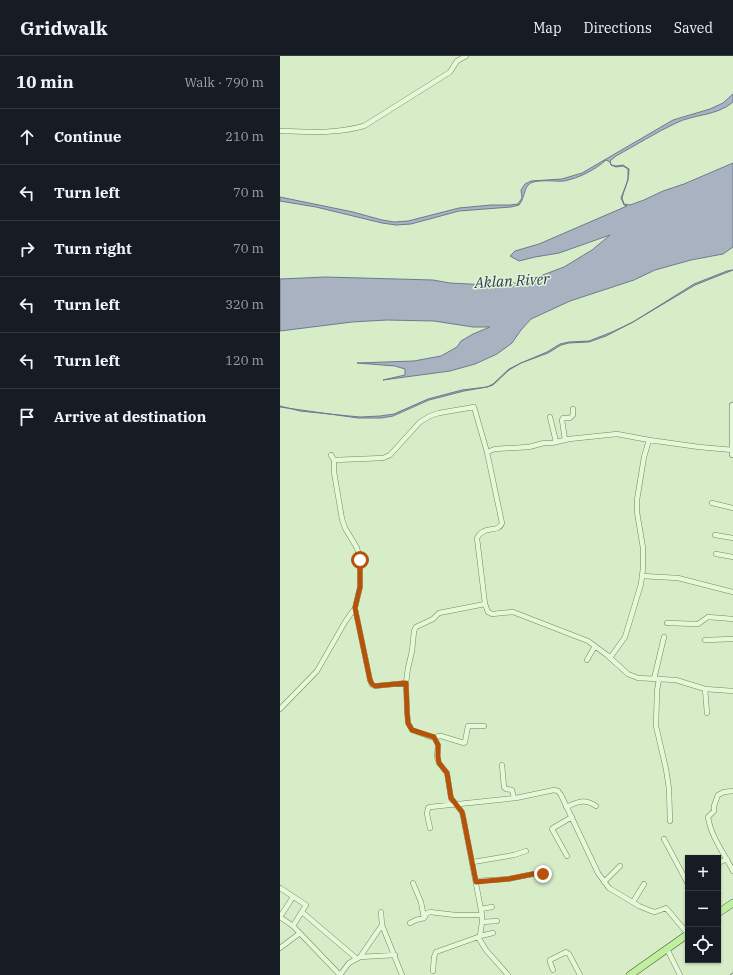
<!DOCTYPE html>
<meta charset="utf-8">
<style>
:root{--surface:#171b24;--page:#242831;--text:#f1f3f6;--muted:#9ea1a6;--line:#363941}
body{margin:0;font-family:"IBM Plex Serif",serif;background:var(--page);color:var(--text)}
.controls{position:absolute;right:12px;bottom:12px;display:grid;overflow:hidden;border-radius:0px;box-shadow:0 1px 3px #0004}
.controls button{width:36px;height:36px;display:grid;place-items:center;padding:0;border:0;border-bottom:1px solid var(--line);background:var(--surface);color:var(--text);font:20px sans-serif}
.stop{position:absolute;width:12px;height:12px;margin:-9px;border:3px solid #b45309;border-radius:50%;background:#fff}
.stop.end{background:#b45309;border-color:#fff;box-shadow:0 1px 4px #0008}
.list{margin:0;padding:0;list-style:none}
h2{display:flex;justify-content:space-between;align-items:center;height:52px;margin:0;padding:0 16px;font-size:17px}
h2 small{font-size:13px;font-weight:400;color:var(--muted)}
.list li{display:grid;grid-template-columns:26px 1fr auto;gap:12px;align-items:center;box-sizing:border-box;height:56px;padding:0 16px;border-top:1px solid var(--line)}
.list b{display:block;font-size:15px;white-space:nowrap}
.list em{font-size:13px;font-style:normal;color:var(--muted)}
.icon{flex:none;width:22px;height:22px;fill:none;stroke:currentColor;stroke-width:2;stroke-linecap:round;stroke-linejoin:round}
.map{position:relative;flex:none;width:453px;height:919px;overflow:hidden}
header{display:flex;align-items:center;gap:24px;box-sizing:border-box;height:56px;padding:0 20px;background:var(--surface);border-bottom:1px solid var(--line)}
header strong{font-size:19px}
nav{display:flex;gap:22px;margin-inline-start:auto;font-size:14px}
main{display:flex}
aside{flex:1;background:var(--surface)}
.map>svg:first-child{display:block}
</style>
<header>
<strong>Gridwalk</strong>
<nav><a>Map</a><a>Directions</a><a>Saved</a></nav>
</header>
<main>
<aside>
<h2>10 min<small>Walk · 790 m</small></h2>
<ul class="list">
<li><svg class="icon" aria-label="ahead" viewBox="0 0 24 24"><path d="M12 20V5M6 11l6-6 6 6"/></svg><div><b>Continue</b></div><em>210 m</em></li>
<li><svg class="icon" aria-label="left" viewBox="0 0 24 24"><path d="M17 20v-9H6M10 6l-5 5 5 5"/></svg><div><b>Turn left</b></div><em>70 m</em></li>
<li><svg class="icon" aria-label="right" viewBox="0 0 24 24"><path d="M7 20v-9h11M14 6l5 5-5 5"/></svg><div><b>Turn right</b></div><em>70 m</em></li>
<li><svg class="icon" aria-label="left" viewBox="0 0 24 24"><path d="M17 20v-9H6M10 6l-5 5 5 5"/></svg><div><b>Turn left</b></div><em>320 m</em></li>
<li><svg class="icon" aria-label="left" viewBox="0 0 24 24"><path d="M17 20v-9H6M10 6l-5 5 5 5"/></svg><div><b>Turn left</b></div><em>120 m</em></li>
<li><svg class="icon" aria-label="arrive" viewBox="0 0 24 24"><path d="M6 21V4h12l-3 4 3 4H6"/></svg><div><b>Arrive at destination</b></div></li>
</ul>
</aside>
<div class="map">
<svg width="453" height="919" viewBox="0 0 453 919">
<rect width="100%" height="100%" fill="#d6edc7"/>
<path fill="#a8b2c1" stroke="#6e7a90" d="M453 38V46C437 60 414 58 396 67 375 77 356 89 336 100L330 105 331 109 336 110 343 109 349 113C349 124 345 131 342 142L344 148 350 149 364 144 383 135 404 128 453 107V191L443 198 411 204 375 214 354 224 290 245 251 263 241 274 232 287 217 298 195 308 170 315 103 324 125 319V313L115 310 77 307 134 305 161 300 177 291 181 285 193 278 210 271H193L154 265 107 264 72 266 0 275V223L45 221 153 224 170 227 208 229 230 226 239 228 284 211 312 194 330 179 279 197 255 201 239 205 230 200 235 195 259 188 347 150 344 149 341 142 348 124V113L343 110 336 111 331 109 330 106 326 104C315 114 299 122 284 125 276 126 254 122 248 129 244 134 244 143 239 149L231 151 179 155 131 168 116 169 102 167 36 151 0 145V141L73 156 102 164 114 166 128 165 179 152 211 149H230L238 148 242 142 241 134 245 128 251 125 282 123 302 117 393 64 430 53 443 47Z
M453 214 415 229 353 266 326 280 309 286 289 287 281 289 268 297 241 307 229 314 213 329 207 331 184 335 149 344 113 360 101 362H78L0 351V350L20 355 59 359 80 361 100 360 114 358 148 343 182 334 207 331 213 328 229 313 241 307 267 296 280 288 289 286 309 285 332 276 353 266 414 228 447 215Z"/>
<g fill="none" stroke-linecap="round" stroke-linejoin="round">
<path stroke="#6e7a90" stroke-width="1" d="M450 919 453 917"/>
<g stroke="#76895c" stroke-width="5.5">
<path id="street" d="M0 75C30 76 54 78 84 70L170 16 177 5 186 0
M270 361 276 386
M285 384 282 364 283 362H290L293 359V353
M369 384 419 391 453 394
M207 396 215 393 249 391 264 387H272L289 383 337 378 369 384 364 401 357 444V456L363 492V512L361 528 345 581 330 602
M51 399 54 404V416L62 463 65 472 77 492 80 504V531L75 552 90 624 92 629 95 630 126 627
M54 404 103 402 110 399 140 366 150 360 159 357 194 351 207 396 222 467C218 478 205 468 197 482L205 548 208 556 212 558 233 556 308 585 327 599 348 618 358 622 396 624 425 633 453 635
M432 447 453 452
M435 479 453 482
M436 498 453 501
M362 520 398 522 453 536
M205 548 159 557 153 563 136 571 134 575 132 595 128 612 126 627 127 655 128 667 132 674 151 681H154L158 689 157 701 159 707 167 717 171 742 182 756 183 760 202 859V866L200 880 198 881 206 894 228 919
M387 567 418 568 428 561 453 563
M425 584 453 583
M307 604 315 590
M374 623 384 581
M379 623 377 635 376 670 386 713 389 733 390 765
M425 633 427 657
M0 653 37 615 65 566 75 552
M154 681 161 680 184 687 185 686 188 670H204
M222 709 224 731 226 733 232 734 234 742
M453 735 444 736 438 739 434 750V755L428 761C431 781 444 797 453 815
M286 751C298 746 304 742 316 750
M150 772 147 758 148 752 150 751 236 742 274 734 278 735 281 739 318 817 329 832 359 850 371 855 375 856 386 852 408 878
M384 783 408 828
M287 800 272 773 273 772 292 761
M193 806 234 799 246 795
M438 807 447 803
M196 825 228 823 253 818H263
M324 826 340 810
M133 827 141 846 144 862
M0 832 26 849 13 870
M353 846 364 828
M201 853 212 851
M22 856 76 902
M101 856 102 869 122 919
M0 861 13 870 60 919
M0 861 13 841
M202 866 217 865
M130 867 136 864 144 862 147 857 150 856 175 859H202
M200 880 213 877
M0 892 20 877
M387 893 400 919
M80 901 115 899
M273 914 270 906V904L286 896 289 898 300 919
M153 915 154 901 156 896 198 881
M60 919 69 907 80 901 102 869"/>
</g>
<g stroke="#596b40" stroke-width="8">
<path id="secondary" d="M453 350V398"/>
</g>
<g stroke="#495730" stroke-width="8">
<path id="primary" d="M438 857 453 847
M350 919 408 878"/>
</g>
<use href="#street" stroke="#e6f8da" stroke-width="4.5"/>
<use href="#secondary" stroke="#e6f8da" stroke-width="7"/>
<use href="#primary" stroke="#c1efa0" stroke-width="7"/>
</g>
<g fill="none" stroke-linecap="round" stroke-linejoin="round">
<path stroke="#b45309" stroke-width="5" d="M80 504V531L75 552 90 624 92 628 95 630 126 627 127 655 128 667 132 674 154 681 158 689V701L159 707 167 717 171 742 182 756 183 760 196 826 228 823 253 818H263"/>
</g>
<g text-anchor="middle" stroke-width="3" stroke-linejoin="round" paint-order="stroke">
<g font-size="15" font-style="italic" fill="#303659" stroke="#e2f5d6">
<text transform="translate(232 225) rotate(-3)" y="5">Aklan River</text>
</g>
</g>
</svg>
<div class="controls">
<button>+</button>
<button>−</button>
<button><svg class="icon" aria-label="locate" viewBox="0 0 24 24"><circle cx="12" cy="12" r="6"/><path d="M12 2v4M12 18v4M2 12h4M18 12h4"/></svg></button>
</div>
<div class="stop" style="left:80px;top:504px"></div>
<div class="stop end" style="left:263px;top:818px"></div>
</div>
</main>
